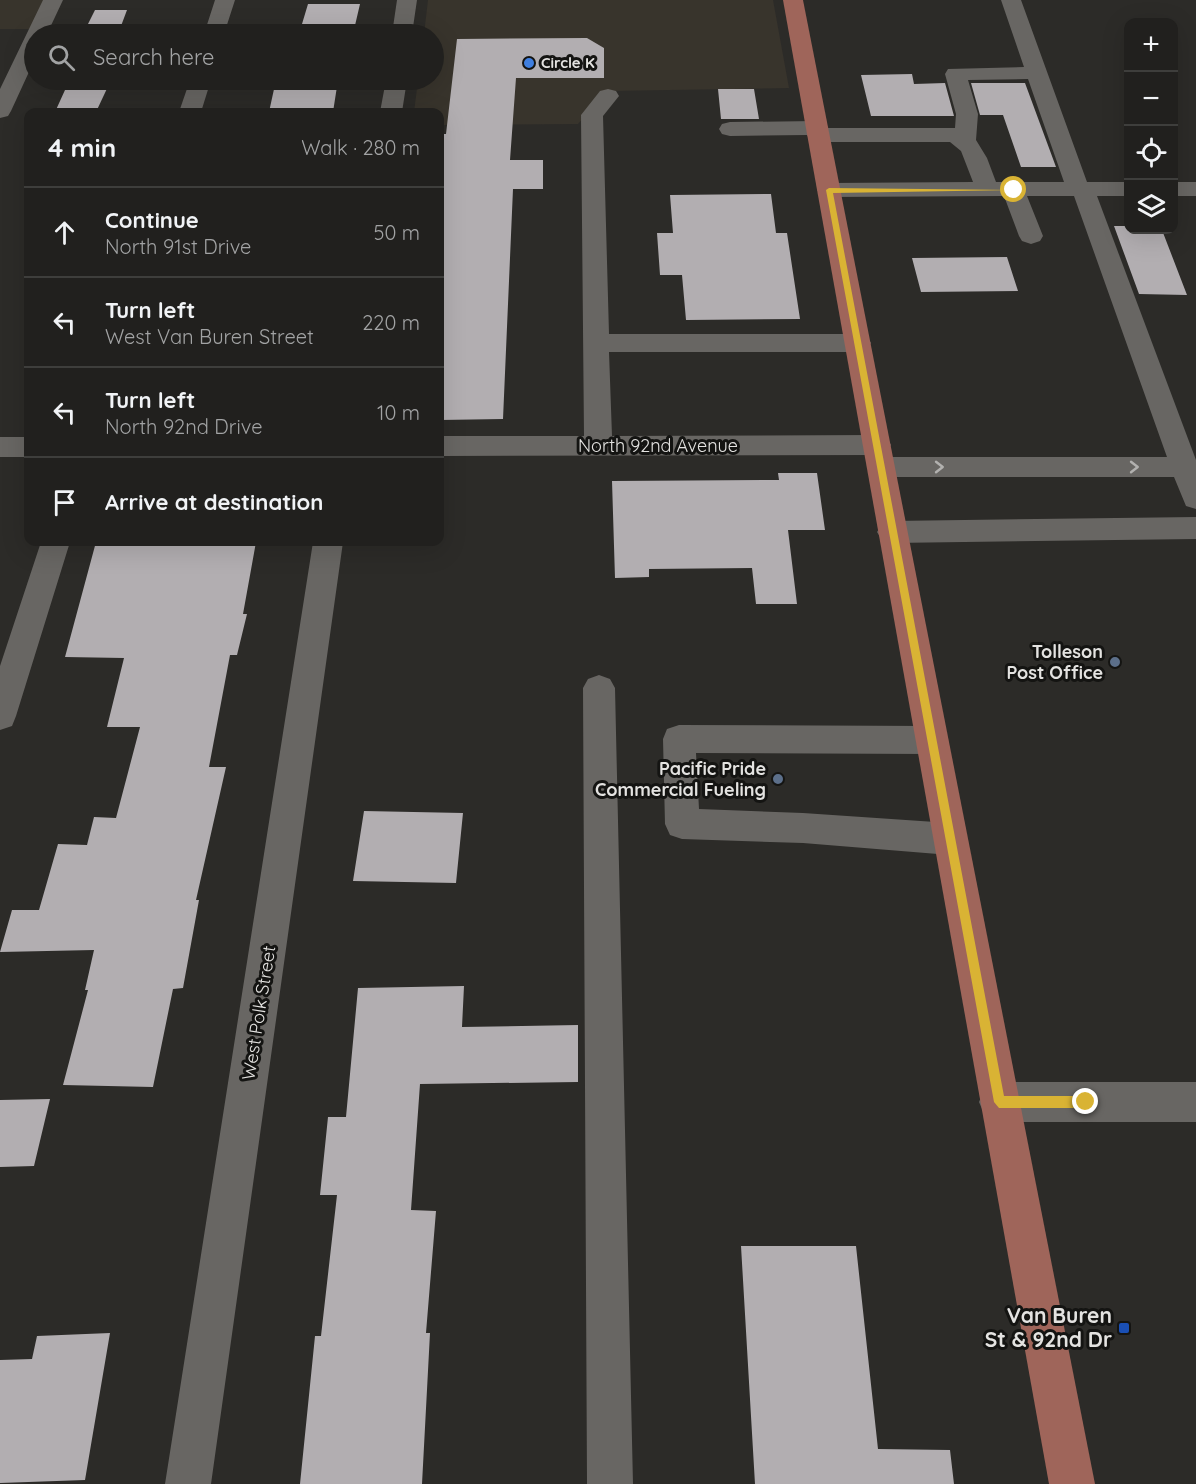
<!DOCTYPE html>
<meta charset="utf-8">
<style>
:root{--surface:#21201e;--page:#2d2d2b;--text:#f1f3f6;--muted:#a2a3a4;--line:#3e3e3c}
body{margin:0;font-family:Quicksand,sans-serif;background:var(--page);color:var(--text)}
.controls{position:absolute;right:18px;top:18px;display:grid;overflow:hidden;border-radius:12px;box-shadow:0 6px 24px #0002}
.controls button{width:54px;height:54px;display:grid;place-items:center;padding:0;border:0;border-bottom:2px solid var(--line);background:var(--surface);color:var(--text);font:30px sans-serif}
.stop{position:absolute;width:18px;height:18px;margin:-14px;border:4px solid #d9b334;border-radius:50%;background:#fff}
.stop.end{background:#d9b334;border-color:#fff;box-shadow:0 2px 6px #0008}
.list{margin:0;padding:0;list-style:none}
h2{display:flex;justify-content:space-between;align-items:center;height:78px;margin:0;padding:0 24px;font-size:26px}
h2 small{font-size:20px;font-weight:400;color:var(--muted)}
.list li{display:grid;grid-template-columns:39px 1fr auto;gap:18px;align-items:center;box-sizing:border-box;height:90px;padding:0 24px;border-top:2px solid var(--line)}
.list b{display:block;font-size:22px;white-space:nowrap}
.list p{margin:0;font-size:20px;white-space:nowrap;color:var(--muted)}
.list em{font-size:20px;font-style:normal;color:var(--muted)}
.icon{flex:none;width:33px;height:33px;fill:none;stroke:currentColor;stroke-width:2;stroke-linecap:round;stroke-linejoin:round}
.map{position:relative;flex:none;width:1196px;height:1484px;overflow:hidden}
.search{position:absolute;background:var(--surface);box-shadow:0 6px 24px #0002;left:24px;top:24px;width:420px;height:66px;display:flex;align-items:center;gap:15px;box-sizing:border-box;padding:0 21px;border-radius:33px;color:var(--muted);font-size:22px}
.panel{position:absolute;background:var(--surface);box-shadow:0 6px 24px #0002;left:24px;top:108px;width:420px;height:438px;border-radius:12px}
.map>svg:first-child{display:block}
</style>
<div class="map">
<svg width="1196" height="1484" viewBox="0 0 1196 1484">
<rect width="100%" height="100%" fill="#2c2b28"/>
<path fill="#38342c" d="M0 0H53L39 29H0Z
M428 0H773L789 88 607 91 578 124 440 125V112H414L418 80H434V34H424Z"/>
<path fill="#b2aeb1" d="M308 4H360L353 34H299Z
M95 10H127L118 34H83Z
M587 38 604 48V78H516L510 160H543V189H513L503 419 440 420V153L441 134H446L457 39Z
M912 74 914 84 945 83 954 116H871L861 75Z
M62 80H111L96 112H55L65 90 58 89Z
M276 80H338L333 112H269Z
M971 83H1025L1056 167H1021L1003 115H980Z
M718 89H754L759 119H721Z
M771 194 776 233H787L800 319 686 320 682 275H660L657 233H673L670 195Z
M1114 226H1128V230H1162L1187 295 1139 294Z
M1007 257 1018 291 921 292 912 258Z
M778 473H817L825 530H788L797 604H756L752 568 649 569V577L615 578 612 481 779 480Z
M96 542H256L243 614H247L237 655H230L209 767H226L196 900H199L183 988 173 989 153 1087 63 1085 88 990H85L94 950 0 952 12 910H39L58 844 87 845 94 817 116 818 140 727H107L124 658 65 657Z
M364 811 463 813 456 883 353 881Z
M464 986 462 1027 578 1025V1082L420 1084 411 1210 436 1211 426 1333H430L422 1484H300L315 1336H321L337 1195H320L328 1117H346L358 988Z
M50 1099 34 1166 0 1167V1100Z
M741 1246H856L878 1449 950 1450 954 1484H755Z
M110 1333 85 1480 0 1483V1360L32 1359 37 1336Z"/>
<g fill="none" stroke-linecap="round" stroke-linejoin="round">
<path fill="#686663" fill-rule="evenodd" d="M43 0H63L47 34H34V61L11 111 8 116 0 118V89Z
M215 0H235L224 34H204Z
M397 0H417L412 34H392Z
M1001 0H1021L1087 182H1128V196H1097L1196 460V509L1186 506 1174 477H881L871 474 867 467 871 460 881 457H1167L1074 196H1027L1043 236 1040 241 1031 244 1022 241 1019 236 1004 196 829 197 821 195 817 190 821 185 829 183 973 182 961 151 950 142H818L810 140 807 135 730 136 722 134 719 129 722 124 730 122 817 121 825 123 828 128H955L956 114 945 74 948 69 1024 67ZM1028 79 1064 182H996L987 158 976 140 978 114 968 80Z
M190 80H211L201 112H179Z
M386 80H407L402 112H380Z
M608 89 616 91 619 96 603 116 609 334H858L867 337 871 343 867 349 858 352H609L612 436 877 435 887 438 891 445 887 452 877 455 440 456V436H584L581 115 600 91Z
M1174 182H1196V196H1174Z
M0 437H28V457H0Z
M1196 517V539L892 543 882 540 877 532 882 524 892 521Z
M41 542H70L16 716 12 726 0 730V666Z
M313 542H343L211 1484H165Z
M599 675 610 679 615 688 633 1484H587L583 688 588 679Z
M679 725 931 726 943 730 947 740 943 750 931 754 696 753 699 809 803 813 950 823 962 828 967 839 962 850 950 855 803 843 682 839 670 835 665 824 663 739 667 729Z
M999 1082H1196V1122H999L985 1116 979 1102 985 1088Z"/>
<path fill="#9f655a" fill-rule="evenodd" d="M783 0H803L1095 1484H1049Z"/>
</g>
<defs><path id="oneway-chevron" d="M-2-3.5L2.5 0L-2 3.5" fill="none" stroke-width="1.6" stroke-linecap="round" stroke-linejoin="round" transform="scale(1.5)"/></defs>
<g stroke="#b2b1af">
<use href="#oneway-chevron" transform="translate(939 467)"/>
<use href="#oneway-chevron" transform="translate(1134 467)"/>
</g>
<path fill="#d9b334" d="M829 188 1017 190 833 193 1004 1096H1086L1092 1102 1086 1108H999L994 1102 826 190Z"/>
<circle fill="#3f7fe0" stroke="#141412" stroke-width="2" cx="529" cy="63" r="6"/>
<g fill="#5c6f8a" stroke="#141412" stroke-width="2">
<circle cx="1115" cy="662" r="6"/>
<circle cx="778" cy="779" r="6"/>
</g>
<rect fill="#1a4fb4" stroke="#141412" stroke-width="2" x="1118" y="1322" width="12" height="12" rx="3"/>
<g text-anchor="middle" stroke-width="6" stroke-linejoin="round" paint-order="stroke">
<g font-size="15" font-weight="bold" fill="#e4e3e1" stroke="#141412" text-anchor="start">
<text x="541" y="68">Circle K</text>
</g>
<g font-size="18" fill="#e4e3e1" stroke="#141412">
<text x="658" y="452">North 92nd Avenue</text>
<text transform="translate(259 1013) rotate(-81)" y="6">West Polk Street</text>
</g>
<g font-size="18" font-weight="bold" fill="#e4e3e1" stroke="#141412" text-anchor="end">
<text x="1103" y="658">Tolleson<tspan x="1103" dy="21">Post Office</tspan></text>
<text x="766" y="775">Pacific Pride<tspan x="766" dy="21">Commercial Fueling</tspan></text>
</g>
<g font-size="21" font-weight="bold" fill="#e4e3e1" stroke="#141412" text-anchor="end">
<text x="1112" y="1323">Van Buren<tspan x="1112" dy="24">St &amp; 92nd Dr</tspan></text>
</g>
</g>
</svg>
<div class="controls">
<button>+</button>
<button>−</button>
<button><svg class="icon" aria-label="locate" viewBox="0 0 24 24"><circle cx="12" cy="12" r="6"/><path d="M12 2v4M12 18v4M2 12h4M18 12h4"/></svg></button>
<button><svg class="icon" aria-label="layers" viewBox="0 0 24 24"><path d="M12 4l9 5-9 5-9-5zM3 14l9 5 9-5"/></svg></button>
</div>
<div class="stop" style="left:1014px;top:190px"></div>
<div class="stop end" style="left:1086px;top:1102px"></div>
<div class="search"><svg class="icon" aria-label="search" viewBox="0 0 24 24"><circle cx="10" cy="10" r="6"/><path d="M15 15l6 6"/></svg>Search here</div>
<section class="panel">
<h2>4 min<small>Walk · 280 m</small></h2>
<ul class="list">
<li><svg class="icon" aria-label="ahead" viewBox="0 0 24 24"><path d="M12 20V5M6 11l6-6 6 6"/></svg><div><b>Continue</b><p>North 91st Drive</p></div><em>50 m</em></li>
<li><svg class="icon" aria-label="left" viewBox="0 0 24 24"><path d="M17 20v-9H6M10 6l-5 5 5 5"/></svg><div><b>Turn left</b><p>West Van Buren Street</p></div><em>220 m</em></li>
<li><svg class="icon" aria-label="left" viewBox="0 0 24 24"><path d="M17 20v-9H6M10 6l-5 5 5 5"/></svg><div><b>Turn left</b><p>North 92nd Drive</p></div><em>10 m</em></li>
<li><svg class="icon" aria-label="arrive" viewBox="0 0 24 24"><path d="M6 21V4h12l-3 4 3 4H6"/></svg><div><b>Arrive at destination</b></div></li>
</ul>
</section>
</div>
